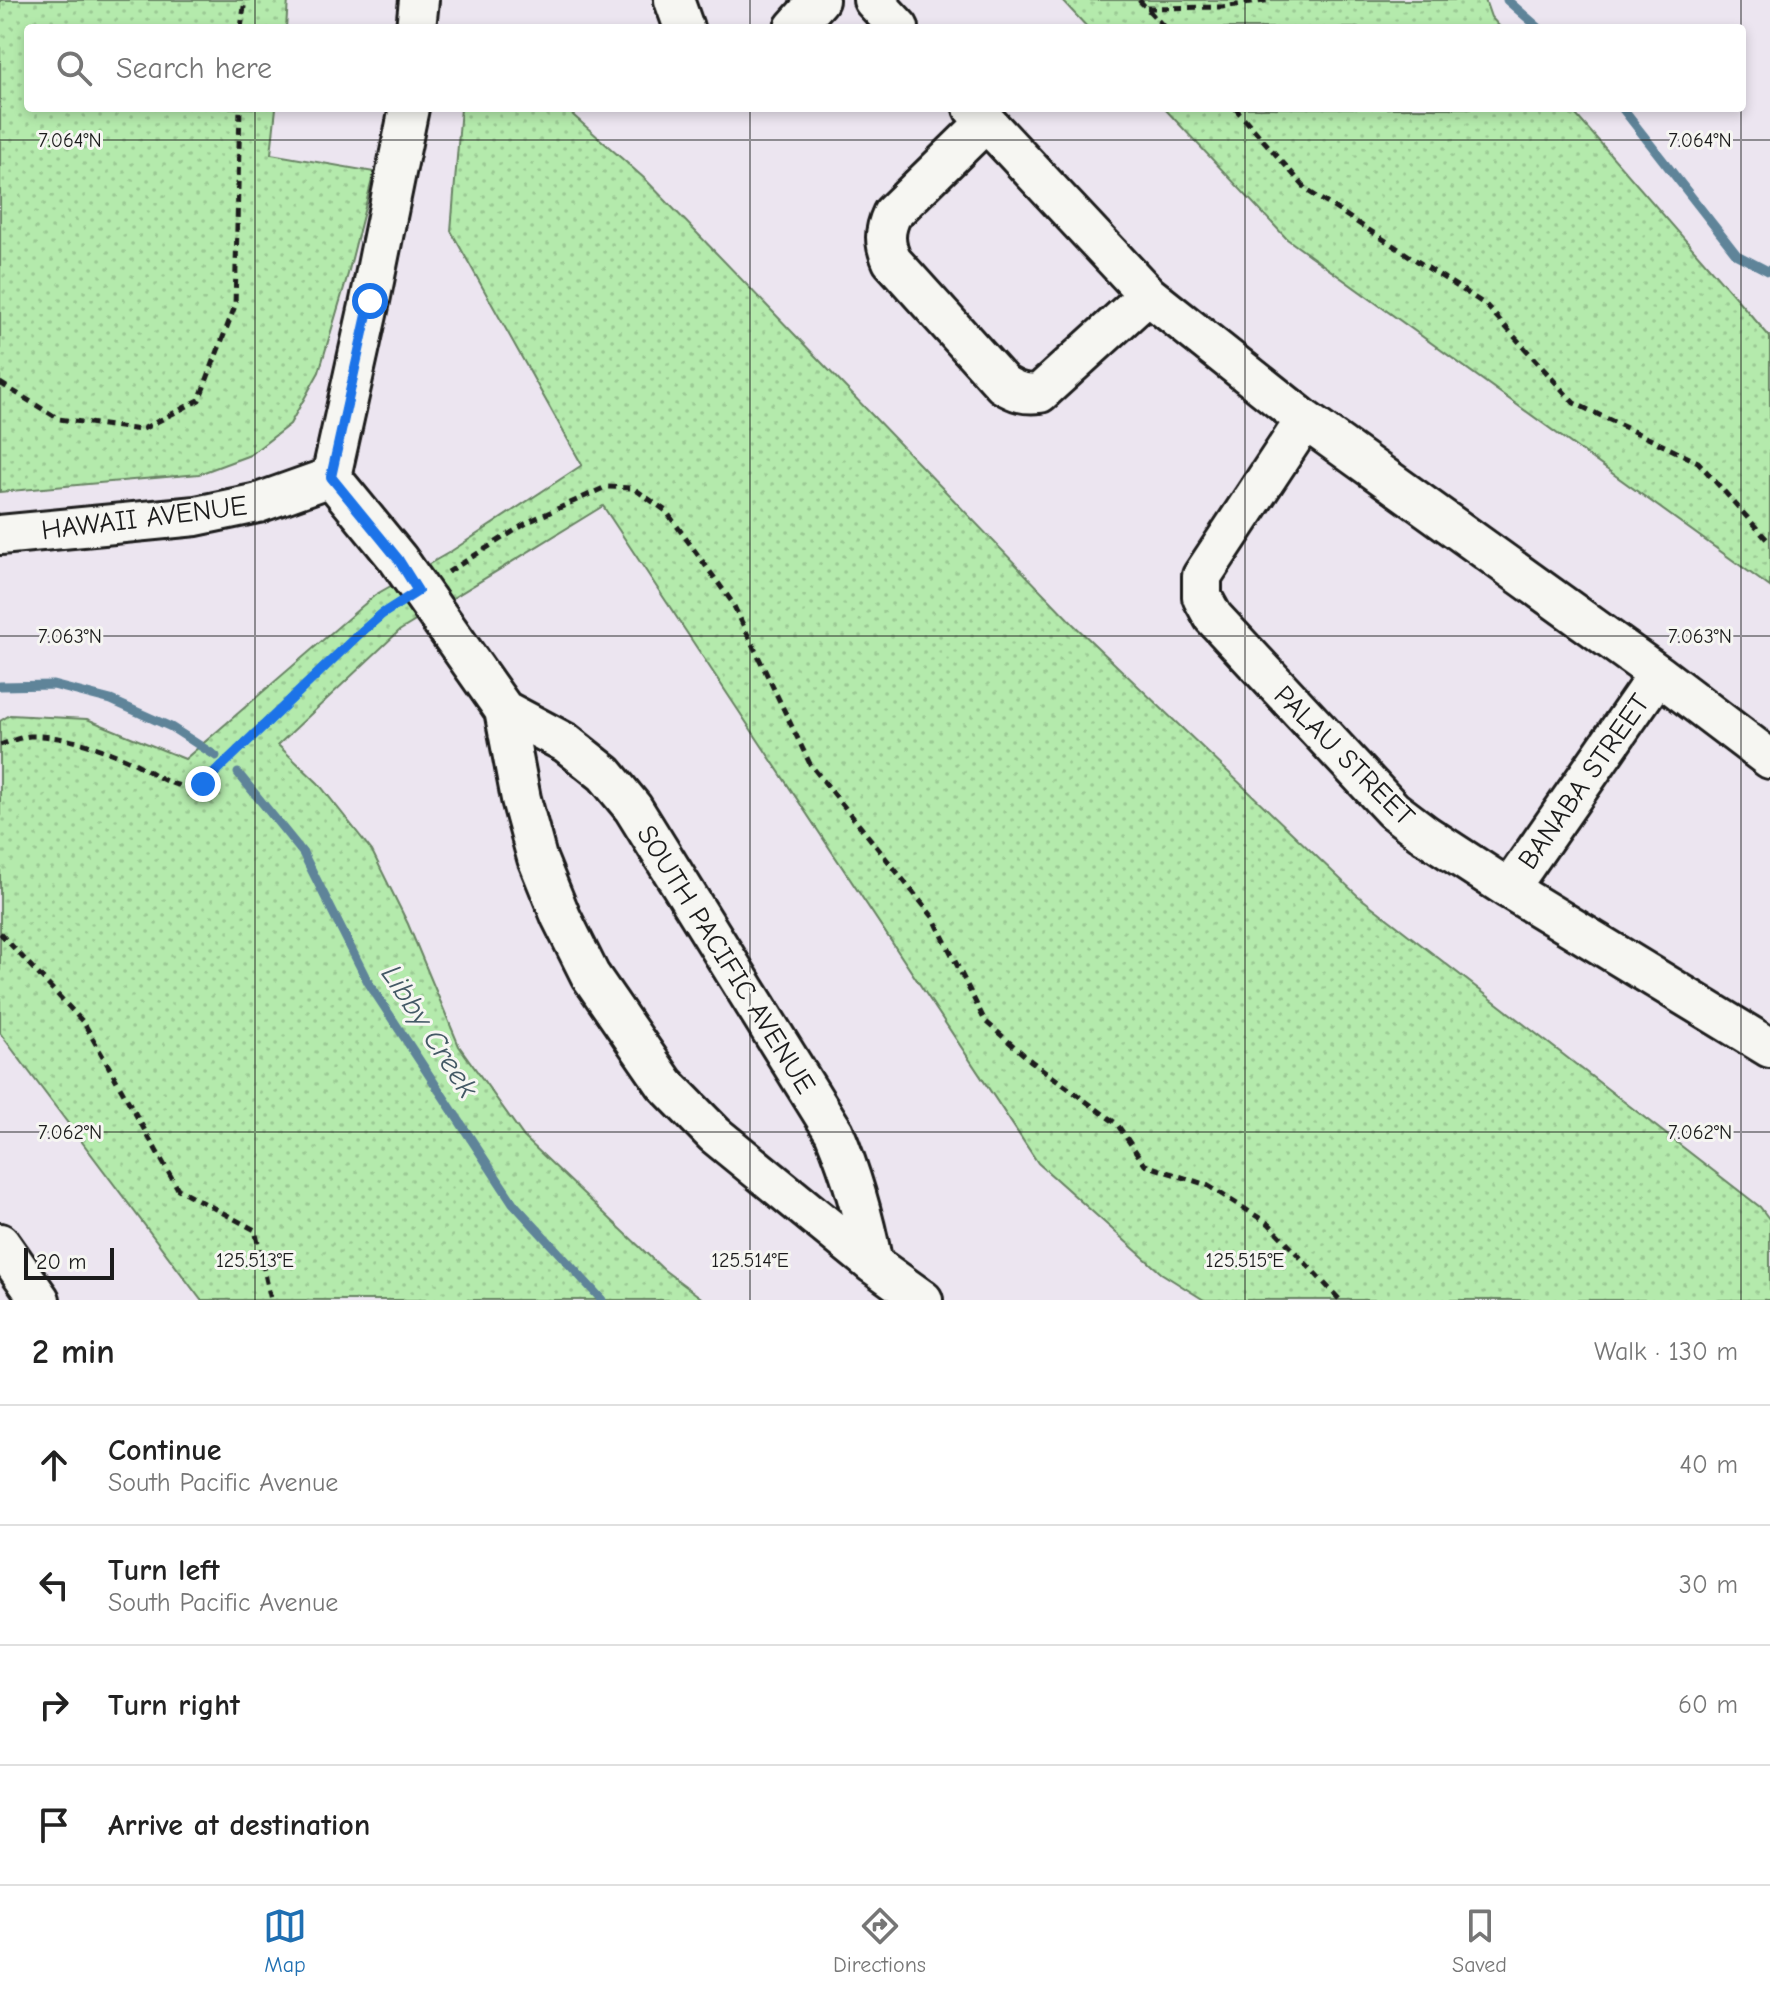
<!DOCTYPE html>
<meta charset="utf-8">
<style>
:root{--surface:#fff;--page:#f2f2f2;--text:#222;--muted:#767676;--line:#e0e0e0;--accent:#1f6fb2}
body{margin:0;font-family:"Comic Neue",sans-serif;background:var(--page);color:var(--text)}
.scale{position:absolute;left:24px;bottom:20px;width:90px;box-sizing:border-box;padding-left:8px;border:4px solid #1c1c1c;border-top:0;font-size:22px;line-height:28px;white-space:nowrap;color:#1c1c1c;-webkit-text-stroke:6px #f6f6f2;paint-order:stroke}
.stop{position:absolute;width:24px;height:24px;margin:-18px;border:6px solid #1a73e8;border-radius:50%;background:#fff}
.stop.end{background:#1a73e8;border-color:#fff;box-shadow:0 2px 8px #0008}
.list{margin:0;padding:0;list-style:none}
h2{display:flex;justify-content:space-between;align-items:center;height:104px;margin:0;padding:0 32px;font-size:34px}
h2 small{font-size:26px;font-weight:400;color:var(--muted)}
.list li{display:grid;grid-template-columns:52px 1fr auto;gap:24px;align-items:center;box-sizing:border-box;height:120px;padding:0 32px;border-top:2px solid var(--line)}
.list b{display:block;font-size:30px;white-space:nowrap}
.list p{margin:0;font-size:26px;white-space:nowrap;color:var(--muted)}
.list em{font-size:26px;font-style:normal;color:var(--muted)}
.icon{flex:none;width:44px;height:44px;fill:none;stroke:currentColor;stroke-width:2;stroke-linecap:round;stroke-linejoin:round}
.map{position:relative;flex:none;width:1770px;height:1300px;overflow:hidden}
.search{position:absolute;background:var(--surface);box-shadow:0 4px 12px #0003;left:24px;right:24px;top:24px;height:88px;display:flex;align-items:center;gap:20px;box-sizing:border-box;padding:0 28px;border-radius:8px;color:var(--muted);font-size:30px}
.sheet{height:584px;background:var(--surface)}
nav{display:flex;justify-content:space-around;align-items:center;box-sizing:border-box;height:112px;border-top:2px solid var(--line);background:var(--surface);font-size:22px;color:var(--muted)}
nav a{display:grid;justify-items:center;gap:4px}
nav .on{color:var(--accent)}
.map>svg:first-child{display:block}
</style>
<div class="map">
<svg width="1770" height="1300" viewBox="0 0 1770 1300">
<defs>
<pattern id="green-dots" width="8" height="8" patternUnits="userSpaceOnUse" patternTransform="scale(2)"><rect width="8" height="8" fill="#b4eaac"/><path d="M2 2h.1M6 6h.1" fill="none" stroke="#9ac893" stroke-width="1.8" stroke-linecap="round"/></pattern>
</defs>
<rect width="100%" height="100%" fill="#ece5f0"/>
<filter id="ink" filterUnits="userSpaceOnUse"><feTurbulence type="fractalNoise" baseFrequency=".0125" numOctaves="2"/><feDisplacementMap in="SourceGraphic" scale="16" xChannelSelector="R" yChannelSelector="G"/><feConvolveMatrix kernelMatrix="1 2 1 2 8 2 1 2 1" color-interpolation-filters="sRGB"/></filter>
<g filter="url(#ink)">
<path fill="url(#green-dots)" stroke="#688364" stroke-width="2" d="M0 0H288L286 28H28V108H276L271 154 374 172 348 274 319 372 290 424 250 455 199 474 0 492Z
M1062 0H1485L1491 17 1501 28H1088Z
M461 108H565L645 179 1073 624 1357 895 1760 1207 1770 1220V1300H1204L1161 1273 1038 1163 603 506 399 631 278 745 318 783 372 851 408 924 459 1046 524 1137 664 1270 704 1300H201L0 1033V721L10 715 87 719 185 759 375 595 450 552 582 465 451 231Z
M1164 108H1570L1770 337V587L1287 239Z"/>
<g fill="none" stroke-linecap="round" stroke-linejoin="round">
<path stroke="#5f8499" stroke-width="9" d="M1507 0 1539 28
M1622 108 1737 255 1770 272
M0 686 53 685 111 700 171 727 216 756
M238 773 303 853 368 982 513 1203 602 1300"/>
<g stroke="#1c1c1c" stroke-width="44">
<path id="minor" d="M674 0 684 28
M873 0 899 28
M416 28 419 0
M794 28 819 0
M409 108 370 301 331 477 398 559 504 710 521 799 537 858 561 917 590 975 665 1084 715 1135 873 1264 923 1300
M973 108 1148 295 1305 420 1658 674 1770 759
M986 122 892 214C884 231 884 243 892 261L1003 384C1016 392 1025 395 1040 393L1148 295
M1305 420 1202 576V597L1213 617 1393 810 1426 835 1509 889 1770 1048
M0 535 196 516 258 503 331 477
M504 710 566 743 605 774 633 808 834 1132C852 1175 864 1218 873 1264
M1509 889 1658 674
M0 1243 40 1300"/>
</g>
<path stroke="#1c1c1c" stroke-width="5" stroke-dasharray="8 6" stroke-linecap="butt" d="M1139 0 1165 28
M1147 8 1222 7 1272 0
M241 28 245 0
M1235 108 1308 191 1486 305 1574 403 1698 462 1770 543
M0 383 59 419 141 430 199 400 235 306 240 108
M448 572 530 521 606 487 633 488 666 511 732 602 810 764 933 917 985 1021 1031 1061 1117 1124 1145 1165 1207 1185 1269 1224 1340 1300
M0 745C9 742 20 737 30 736 63 735 98 747 128 760 153 771 174 794 203 784L359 634 392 607
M0 933 84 1023 178 1189 255 1230 271 1300"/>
<use href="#minor" stroke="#f6f6f2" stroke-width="38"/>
</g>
</g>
<g fill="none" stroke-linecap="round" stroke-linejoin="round" filter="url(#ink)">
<path stroke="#1a73e8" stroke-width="10" d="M203 784 359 634 382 614 418 591 398 559 331 477 370 301"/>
</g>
<path fill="none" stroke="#1c1c1c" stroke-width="2" stroke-opacity="0.45" d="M255 0V28M750 0V28M1245 0V28M1741 0V28M255 108V1300M750 108V1300M1245 108V1300M1741 108V1300M0 140H1770M0 636H1770M0 1132H1770"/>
<g text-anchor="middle" stroke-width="6" stroke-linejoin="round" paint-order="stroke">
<g font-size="28" fill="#1c1c1c" stroke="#f6f6f2">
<text transform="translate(144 517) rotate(-7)" y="10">HAWAII AVENUE</text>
<text transform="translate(1345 755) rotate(45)" y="10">PALAU STREET</text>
<text transform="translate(1583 781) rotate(-55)" y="10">BANABA STREET</text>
<text transform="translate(727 959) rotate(58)" y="10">SOUTH PACIFIC AVENUE</text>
</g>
<g font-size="30" font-style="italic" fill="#435965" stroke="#f6f6f2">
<text transform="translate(430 1031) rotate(57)" y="10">Libby Creek</text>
</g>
</g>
<g font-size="20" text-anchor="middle" fill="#1c1c1c" stroke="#f6f6f2" stroke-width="6" stroke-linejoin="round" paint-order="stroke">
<text x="70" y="147">7.064°N</text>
<text x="1700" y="147">7.064°N</text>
<text x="70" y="643">7.063°N</text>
<text x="1700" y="643">7.063°N</text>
<text x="70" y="1139">7.062°N</text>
<text x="1700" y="1139">7.062°N</text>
<text x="255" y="1267">125.513°E</text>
<text x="750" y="1267">125.514°E</text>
<text x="1245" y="1267">125.515°E</text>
</g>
</svg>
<div class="scale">20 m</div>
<div class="stop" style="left:370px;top:301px"></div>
<div class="stop end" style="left:203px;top:784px"></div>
<div class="search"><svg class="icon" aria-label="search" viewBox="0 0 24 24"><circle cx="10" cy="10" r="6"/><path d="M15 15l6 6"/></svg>Search here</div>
</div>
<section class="sheet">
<h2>2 min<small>Walk · 130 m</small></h2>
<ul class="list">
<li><svg class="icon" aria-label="ahead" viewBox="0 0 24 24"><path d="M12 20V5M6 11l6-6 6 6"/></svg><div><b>Continue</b><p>South Pacific Avenue</p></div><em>40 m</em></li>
<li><svg class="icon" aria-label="left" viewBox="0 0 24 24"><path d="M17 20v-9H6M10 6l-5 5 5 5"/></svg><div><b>Turn left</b><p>South Pacific Avenue</p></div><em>30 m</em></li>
<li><svg class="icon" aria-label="right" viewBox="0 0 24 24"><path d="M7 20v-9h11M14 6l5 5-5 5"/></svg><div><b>Turn right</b></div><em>60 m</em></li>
<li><svg class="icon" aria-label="arrive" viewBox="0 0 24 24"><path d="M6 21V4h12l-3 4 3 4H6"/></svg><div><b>Arrive at destination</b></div></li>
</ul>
</section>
<nav>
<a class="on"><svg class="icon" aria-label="map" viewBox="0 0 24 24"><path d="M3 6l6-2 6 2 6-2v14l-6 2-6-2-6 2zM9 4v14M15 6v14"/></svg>Map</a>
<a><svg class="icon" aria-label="directions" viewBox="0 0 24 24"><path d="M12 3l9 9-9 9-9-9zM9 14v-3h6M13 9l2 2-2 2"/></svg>Directions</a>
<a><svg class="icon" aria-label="saved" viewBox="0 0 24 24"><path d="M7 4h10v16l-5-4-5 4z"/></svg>Saved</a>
</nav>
